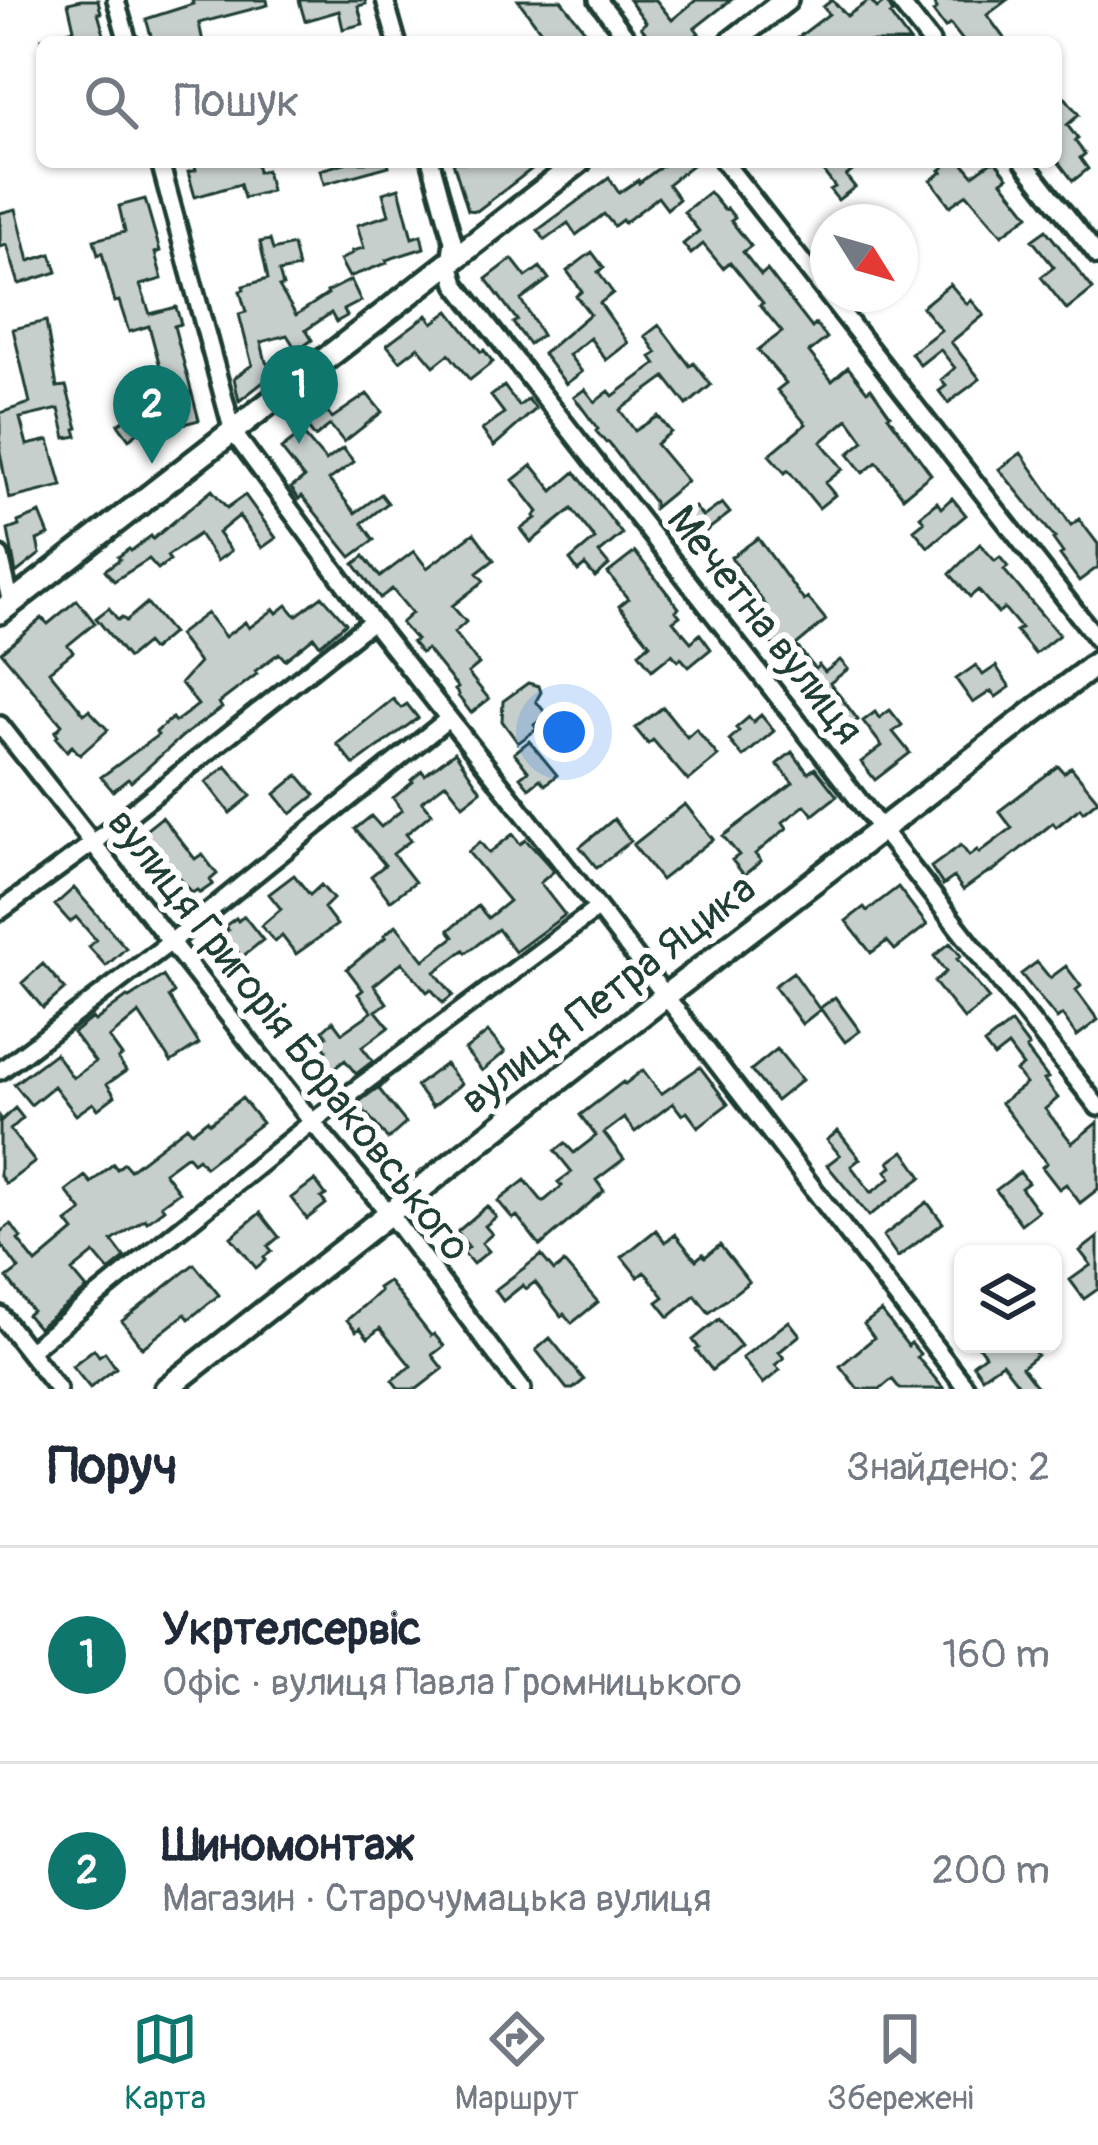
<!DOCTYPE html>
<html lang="uk">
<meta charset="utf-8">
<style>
:root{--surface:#fff;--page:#f6f6f7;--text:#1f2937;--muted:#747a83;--line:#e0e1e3;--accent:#0f766e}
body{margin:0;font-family:Pangolin,sans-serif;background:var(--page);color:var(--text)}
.controls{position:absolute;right:36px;bottom:36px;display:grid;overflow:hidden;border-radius:18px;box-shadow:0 3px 9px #0004}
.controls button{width:108px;height:108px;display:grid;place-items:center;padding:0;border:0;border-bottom:3px solid var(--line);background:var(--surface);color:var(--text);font:60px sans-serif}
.compass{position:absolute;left:810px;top:204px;width:108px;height:108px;border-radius:50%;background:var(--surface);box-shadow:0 3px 9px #0004;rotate:127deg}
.you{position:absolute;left:564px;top:732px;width:42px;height:42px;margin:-30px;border:9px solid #fff;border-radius:50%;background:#1a73e8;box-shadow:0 0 0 18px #1a73e833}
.badge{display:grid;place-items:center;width:78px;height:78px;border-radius:50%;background:var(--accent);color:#fff;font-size:39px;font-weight:700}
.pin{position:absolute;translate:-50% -99px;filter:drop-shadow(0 3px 6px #0008)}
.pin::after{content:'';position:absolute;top:63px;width:42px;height:36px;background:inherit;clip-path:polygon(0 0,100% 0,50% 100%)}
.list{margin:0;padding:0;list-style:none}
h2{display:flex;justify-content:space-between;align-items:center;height:156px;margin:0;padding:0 48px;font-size:51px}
h2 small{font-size:39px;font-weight:400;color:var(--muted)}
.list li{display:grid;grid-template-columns:78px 1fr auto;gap:36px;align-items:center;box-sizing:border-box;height:216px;padding:0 48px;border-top:3px solid var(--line)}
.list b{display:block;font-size:45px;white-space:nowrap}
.list p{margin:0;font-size:39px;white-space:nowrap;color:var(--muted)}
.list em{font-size:39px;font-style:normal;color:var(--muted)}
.icon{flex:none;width:66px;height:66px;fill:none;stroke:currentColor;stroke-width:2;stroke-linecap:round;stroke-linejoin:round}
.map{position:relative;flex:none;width:1098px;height:1389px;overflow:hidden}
.search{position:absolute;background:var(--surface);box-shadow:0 3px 9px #0004;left:36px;right:36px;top:36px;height:132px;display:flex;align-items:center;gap:30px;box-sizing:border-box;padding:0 42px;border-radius:18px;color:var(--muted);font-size:45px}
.sheet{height:588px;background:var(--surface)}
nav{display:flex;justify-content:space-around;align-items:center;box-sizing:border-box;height:168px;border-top:3px solid var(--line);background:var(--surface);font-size:33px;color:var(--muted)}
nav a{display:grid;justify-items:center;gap:6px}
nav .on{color:var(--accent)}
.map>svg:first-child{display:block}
</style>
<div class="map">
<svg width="1098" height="1389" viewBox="0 0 1098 1389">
<rect width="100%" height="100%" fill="#fff"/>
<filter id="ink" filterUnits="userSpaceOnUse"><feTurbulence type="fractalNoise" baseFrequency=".00833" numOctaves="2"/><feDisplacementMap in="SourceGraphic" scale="24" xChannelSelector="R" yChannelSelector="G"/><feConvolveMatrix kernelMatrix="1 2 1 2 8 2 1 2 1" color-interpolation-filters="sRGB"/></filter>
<g filter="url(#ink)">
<path fill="#c7cfcc" stroke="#1f3d34" stroke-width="3" d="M81 0H98L101 13H98L106 42H42V38L74 29 68 3Z
M192 0H267L268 5 199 23 203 42H153L146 19 193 4Z
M299 0H365L366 4 358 6 363 24 343 29 339 11 305 21Z
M518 0H561L594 42H549Z
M629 0H656L672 20 696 0H731L695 28 699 33 688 42H653L641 27 646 22Z
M832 0 847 16 870 0 877 8 886 1 893 13 890 15 910 42H792L829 14 823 7Z
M931 0H1007L987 15 1007 42H964L950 24 945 28 933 12 937 9Z
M1064 96 1079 115 1067 125 1078 139 1075 141 1085 154 1080 158 1088 169 1073 181 1056 159V102Z
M194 162H256L258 172 266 170 271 191 244 198 240 184 195 197 188 172 196 170Z
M348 162H388L389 166 324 184 320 170Z
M453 162H541L477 211 468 210Z
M667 162H696L668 184 679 199 667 209 658 197 624 223 622 220 614 226 604 214 576 235 568 223 545 240 538 230 609 178 619 193 638 180 639 183Z
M816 162H864L846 176 855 187 838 200 830 190 835 187Z
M950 162H962L973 175 991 162H996L1008 177 1002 181 1029 215 1002 235 967 194 950 206 931 180 942 172 940 170Z
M399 188 412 238 421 235 424 248 386 260 387 263 349 277 340 260 353 253 352 251 364 248 357 225 389 215 383 193Z
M709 192 724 210 727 208 735 218 731 221 751 246 743 252 761 275 767 270 812 328 816 324 827 338 809 352 832 381 848 367 867 391 871 388 890 415 888 416 931 474 903 497 877 462 863 473 848 454 864 441 848 419 821 442 843 469 825 483 835 495 819 508 788 470 785 473 769 455 806 424 777 390 786 383 758 350 782 332 760 305 763 303 730 262 723 268 703 244 691 254 683 244 699 231 684 212Z
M145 199 160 251 155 253 162 279 140 285 150 314 176 307 181 324 174 326 199 420 184 424 179 407 145 416 150 423 129 439 118 424 130 416 132 419 158 400 157 395 160 394 155 372 161 370 149 326 129 332 119 301 115 302 102 253 98 255 94 240 125 232 119 206Z
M16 209 29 261 51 254 57 272 19 284 7 245 0 247V213Z
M1046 230 1093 289 1067 310 1041 277 1054 267 1032 240Z
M270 240 273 250 293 245 298 268 279 272 283 286 279 287 296 315 328 294 327 292 351 280 361 301 344 310 347 316 336 322 331 313 306 330 312 340 297 351 287 335 261 342 266 362 275 373 239 401 234 378 252 365 239 314 246 312 240 291 244 290 243 286 268 279 260 242Z
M592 252 604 268 598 272 613 293 600 303 628 343 606 360 590 338 569 355 582 372 566 384 543 354 590 314 576 296 582 291 567 271Z
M512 259 526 277 540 267 549 279 521 300 542 335 529 344 513 323 517 320 486 279Z
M950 284 967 304 971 300 984 315 951 342 980 379 948 403 939 391 946 386 941 380 955 368 940 349 920 365 911 353 941 330 922 307Z
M449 311 481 352 484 350 493 362 470 380 449 354 434 366 418 347 400 361 387 345 427 315 433 323Z
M46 321 57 387 66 386 78 428 75 429 77 436 66 438 59 409 20 418 27 445 49 440 62 486 9 499 0 452V413L30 403 13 329Z
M659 325 690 366 694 363 711 385 687 405 665 377 620 410 635 431 658 416 671 432 656 444 687 481 654 508V502L608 442 606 443 596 431 598 429 574 397 585 389 595 402 609 391 613 396 656 364 651 357 657 353 645 336Z
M504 386 519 406 528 399 536 409 494 446 482 430 504 413 491 396Z
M367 394 382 412 344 442 330 425 315 437 299 416 319 400 332 418Z
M302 433 326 461 343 448 354 462 329 480 355 513 381 494 388 503 362 523 374 540 351 557 302 496 299 499 291 488 304 478 281 449Z
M1021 453 1071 525 1079 519 1098 544V567L1079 581 1060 555 1063 553 1053 539 1055 538 999 469Z
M532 465 553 491 575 472 622 534 599 553 609 565 595 577 585 565 578 571 570 560 595 539 572 509 531 542 521 529 536 518 534 516 538 512 513 480Z
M212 490 227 508 245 495 276 538 262 548 239 516 218 533 231 551 217 561 199 534 167 556 170 560 158 569 149 559 114 581 105 570 120 559 118 557 129 549 131 551 151 536 153 539Z
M952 498 966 515 928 547 914 530 924 522 920 516 937 502 941 508Z
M722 503 730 513 689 544 674 523 695 507 703 517Z
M40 513 49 535 37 540 40 554 16 573 8 530 19 526 18 522Z
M474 533 494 560 477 573 484 581 452 606 466 622 454 633 479 664 468 673 489 699 471 713 458 696 459 695 455 690 458 688 427 649 421 653 412 642 416 640 401 623 412 613 392 589 380 598 354 564 364 556 380 577 414 551 427 568Z
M758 538 804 601 808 598 826 620 796 645 815 669 819 665 825 672 840 660 848 669 830 683 858 720 839 734 782 664 786 661 754 622 769 610 731 557Z
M980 544 995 561 1000 557 1008 567 1004 570 1059 635 1035 654 1016 631 1021 628 1004 608 998 613 978 590 970 597 950 574Z
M635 552 679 608 676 611 680 616 673 621 691 642 700 634 711 649 689 667 681 658 678 661 672 654 652 670 639 653 650 644 619 606 628 599 608 573Z
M322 596 346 623 320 645 314 637 285 660 279 653 255 671 257 674 219 703 222 708 184 735 131 782 128 779 113 791 101 777 158 735 156 732 172 718 175 722 198 705 181 683 199 663 178 635 207 613 225 637 245 622 249 628 274 609 277 613 287 605 296 616Z
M77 600 95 623 68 645 73 652 49 671 84 714 89 710 108 730 80 755 72 746 67 751 56 738 58 736 55 732 62 725 1 652 42 618 48 624Z
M147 603 172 633 152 650 146 643 128 658 96 618 109 608 118 620 122 617 126 621Z
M976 665 983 675 996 666 1010 687 996 697 991 691 973 703 956 679Z
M528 683 539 686 541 692 536 701 547 715 534 725 537 729 518 743 502 721 503 701Z
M393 699 401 708 407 704 418 718 354 765 337 744Z
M663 707 687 737 696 729 718 756 688 781 653 740 648 744 635 728Z
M890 710 902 725 893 732 910 753 875 780 861 762 882 746 863 721 875 712 879 718Z
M761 715 774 731 743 757 729 740 739 731 736 728 749 717 753 722Z
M529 741 557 775 545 785 540 779 529 788 520 777 528 771 514 753Z
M455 752 481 791 463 805 446 783 422 801 432 813 406 834 411 840 393 854 415 882 390 901 371 876 385 865 355 829 371 816 381 827 402 810 393 798 413 782 411 780 422 771 425 775Z
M792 752 808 773 815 768 837 796 813 815 805 805 783 822 787 828 755 854 761 861 744 875 732 860 739 855 723 836 793 783 777 764Z
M226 766 251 796 230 813 206 782Z
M1058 766 1064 773 1071 767 1098 800 1083 812 1080 808 1056 827 1053 823 993 871 985 874 963 890 954 877 943 885 931 867 961 845 969 856 977 850 979 853 1012 828 999 811Z
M298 775 315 795 291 814 275 794Z
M685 804 713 839 661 880 633 845Z
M162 817 195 859 202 854 217 874 210 880 213 884 200 893 197 890 192 893 142 833Z
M614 819 631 841 597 868 580 847Z
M513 834 520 844 526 840 554 871 540 883 565 915 515 952 498 929 466 953 464 950 435 972 453 995 443 1003 431 989 427 992 402 962 374 985 387 1003 376 1011 389 1027 362 1047 373 1061 356 1074 345 1060 327 1074 316 1059 327 1050 320 1041 327 1036 323 1030 333 1021 342 1033 372 1012 358 994 363 990 347 969 386 937 384 935 396 925 424 960 454 937 449 930 478 906 488 918 509 901 468 852 480 842 489 853Z
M294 875 310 895 321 885 333 899 324 908 337 925 296 954 282 936 275 942 261 926 281 909 269 894Z
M898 887 927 925 895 950 887 941 871 953 846 921 864 907 867 911Z
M74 888 126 948 106 966 89 947 96 940 76 917 70 922 55 905Z
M244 916 263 940 242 957 223 934 228 930 225 926 236 918 238 921Z
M950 943 961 956 957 959 989 999 964 1019 934 982 946 972 934 956Z
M1037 962 1050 978 1066 966 1081 986 1076 990 1098 1020 1077 1036 1062 1015 1057 1019 1021 974Z
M43 964 65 989 43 1008 22 983Z
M793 972 820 1010 802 1024 774 986Z
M163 976 174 993 169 997 199 1044 171 1062 139 1013 109 1038 122 1056 118 1059 126 1071 107 1084 115 1096 98 1109 93 1103 76 1115 54 1086 31 1105 14 1084 55 1053 73 1078 95 1062 73 1033 92 1018 95 1021 127 997 129 998Z
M835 997 860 1031 845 1042 820 1008Z
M1011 1023 1029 1047 1026 1049 1048 1078 1044 1080 1058 1098 1045 1109 1072 1143 1098 1122V1189L1080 1203 1066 1184 1059 1189 1042 1167 1047 1163 1001 1103 1026 1084 1016 1071 1023 1066 1008 1046 994 1057 984 1044Z
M488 1032 505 1052 482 1071 465 1050Z
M777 1049 802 1080 776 1101 751 1070Z
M445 1064 461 1084 432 1107 416 1086Z
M700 1067 728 1104 698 1127 687 1112 682 1115 673 1103 635 1132 624 1118 604 1133 624 1159 596 1180 604 1191 540 1246 517 1216 513 1219 498 1201 525 1180 543 1202 562 1186 558 1182 572 1172 555 1151 565 1143 574 1153 596 1136 580 1115 623 1082 625 1084 643 1070 661 1094Z
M388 1080 379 1089 406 1123 388 1139 362 1108 360 1109 356 1104Z
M242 1098 262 1123 205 1167 198 1158 193 1162 187 1155 164 1172 179 1192 161 1205 164 1209 147 1222 145 1219 112 1241 125 1258 109 1271 94 1253 72 1271 87 1289 38 1328 27 1315 32 1311 7 1278 19 1269 0 1243V1232L11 1224 21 1238 18 1240 36 1263 74 1231 67 1222 82 1211 66 1191 85 1176 91 1183 113 1164 117 1169 124 1163 130 1170 187 1126 192 1132 207 1120 210 1123Z
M15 1108 23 1118 10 1130 35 1162 6 1184 0 1176V1117L2 1120Z
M838 1131 860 1159 851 1166 871 1193 891 1178 886 1171 892 1167 889 1162 904 1151 922 1177 869 1216 827 1165 840 1155 827 1140Z
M1020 1172 1028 1183 1021 1188 1038 1211 1021 1224 996 1190Z
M315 1180 326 1195 321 1198 326 1204 307 1219 291 1198Z
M927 1202 943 1223 898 1257 883 1236Z
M487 1206 496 1217 485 1226 492 1234 482 1243 489 1251 473 1264 463 1252 469 1247 457 1232Z
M260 1213 279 1237 268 1246 272 1251 264 1257 266 1260 256 1268 231 1237Z
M656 1230 665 1242 675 1234 696 1260 703 1254 705 1257 720 1245 749 1282 709 1313 695 1295 669 1317 657 1302 664 1297 648 1276 644 1272 638 1277 622 1257Z
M1098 1237V1289L1084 1299 1070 1280 1091 1265 1080 1251Z
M541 1255 554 1271 564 1263 598 1302 572 1323 564 1314 561 1316 535 1282 526 1289 523 1285 503 1301 495 1290Z
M194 1264 219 1295 189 1319 185 1314 142 1348 122 1321Z
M388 1281 431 1336 434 1334 444 1346 432 1355 443 1369 417 1389H399L392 1380 411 1366 380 1328 368 1338 360 1328 356 1331 347 1320 368 1302 380 1291 378 1288Z
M881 1311 908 1346 911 1343 920 1354 917 1357 944 1389H900L892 1379 880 1389H858L840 1366 874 1338 864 1324Z
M719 1319 741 1346 712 1370 696 1350 699 1348 693 1340Z
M789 1321 800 1335 779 1352 784 1358 775 1365 780 1370 763 1384 742 1358Z
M550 1338 584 1380 573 1389H567L536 1350Z
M977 1344H1028L1037 1355 1022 1367 1039 1389H1022L1002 1363 982 1377 973 1364 985 1355Z
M94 1349 99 1356 105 1352 116 1368 90 1388 72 1366Z"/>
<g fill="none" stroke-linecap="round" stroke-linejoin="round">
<g stroke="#1f3d34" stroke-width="24">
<path id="street" d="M116 0 128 42
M385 0 397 42
M598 0 630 42
M898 0 931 42
M160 162 233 432 372 621 598 908 967 1389
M431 162 453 241 450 263 456 284 1098 1107
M724 162 1098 640
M1024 162 1098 256
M0 556 11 603
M0 725 312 1122 389 1213 522 1389
M0 911 93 843 372 621
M0 1071 172 941 448 719
M0 1315 58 1389
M29 1351 312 1122 598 908"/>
</g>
<g stroke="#1f3d34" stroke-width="30">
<path id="secondary" d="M732 42 786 0
M0 612 579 162
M166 1389 664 997 1098 662"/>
</g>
<use href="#street" stroke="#fff" stroke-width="15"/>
<use href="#secondary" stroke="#fff" stroke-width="21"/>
</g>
</g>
<g text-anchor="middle" stroke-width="12" stroke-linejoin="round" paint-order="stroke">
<g font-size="42" fill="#1f3d34" stroke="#fff">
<text transform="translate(766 624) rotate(52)" y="15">Мечетна вулиця</text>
<text transform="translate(607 993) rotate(-38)" y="15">вулиця Петра Яцика</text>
<text transform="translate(290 1034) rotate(52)" y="15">вулиця Григорія Бораковського</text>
</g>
</g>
</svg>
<div class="controls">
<button><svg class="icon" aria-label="layers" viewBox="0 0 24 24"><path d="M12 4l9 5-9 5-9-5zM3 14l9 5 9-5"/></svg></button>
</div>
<svg class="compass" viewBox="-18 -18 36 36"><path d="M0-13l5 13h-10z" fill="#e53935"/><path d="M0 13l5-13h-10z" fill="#747a83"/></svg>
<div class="you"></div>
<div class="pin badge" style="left:299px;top:444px">1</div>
<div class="pin badge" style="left:152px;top:464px">2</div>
<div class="search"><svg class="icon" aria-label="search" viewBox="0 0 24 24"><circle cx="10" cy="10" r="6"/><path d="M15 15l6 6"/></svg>Пошук</div>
</div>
<section class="sheet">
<h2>Поруч<small>Знайдено: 2</small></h2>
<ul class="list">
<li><span class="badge">1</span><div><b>Укртелсервіс</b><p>Офіс · вулиця Павла Громницького</p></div><em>160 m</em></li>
<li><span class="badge">2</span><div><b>Шиномонтаж</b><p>Магазин · Старочумацька вулиця</p></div><em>200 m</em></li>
</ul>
</section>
<nav>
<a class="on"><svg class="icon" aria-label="map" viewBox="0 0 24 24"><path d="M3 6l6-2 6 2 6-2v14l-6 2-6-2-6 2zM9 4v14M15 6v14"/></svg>Карта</a>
<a><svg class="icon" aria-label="directions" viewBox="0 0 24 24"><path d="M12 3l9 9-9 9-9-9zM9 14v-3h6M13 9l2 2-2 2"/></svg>Маршрут</a>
<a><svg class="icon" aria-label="saved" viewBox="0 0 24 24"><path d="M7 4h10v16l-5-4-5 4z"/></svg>Збережені</a>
</nav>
